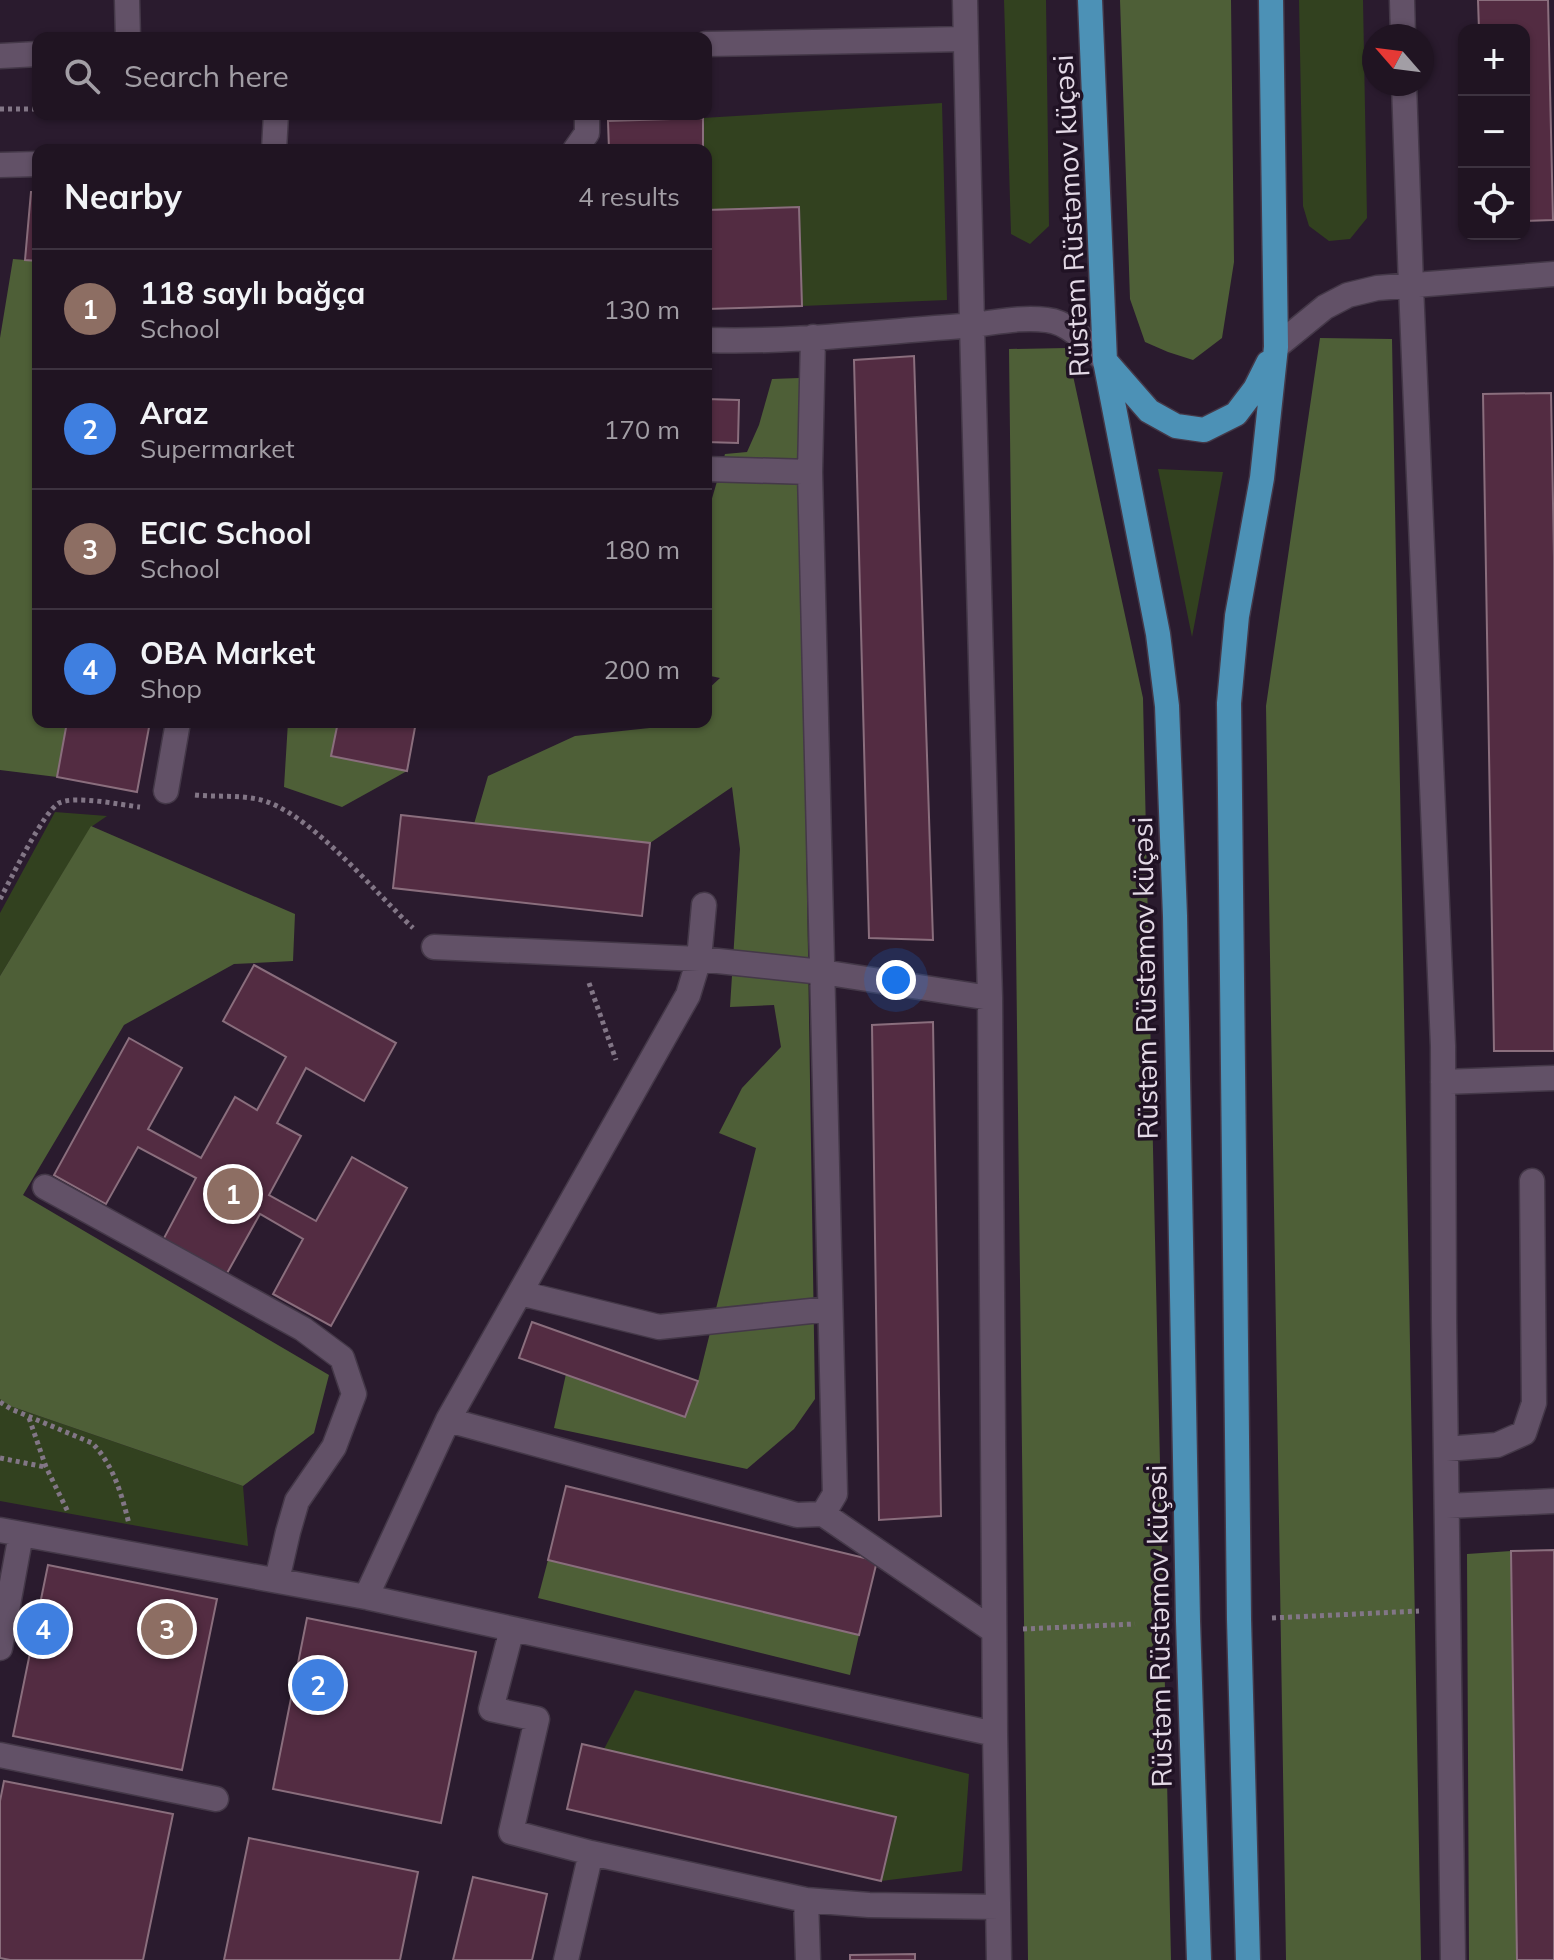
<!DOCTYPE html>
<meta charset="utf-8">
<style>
:root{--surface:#201422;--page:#281d2a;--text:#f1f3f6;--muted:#a29ea5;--line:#3d3340;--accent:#b45309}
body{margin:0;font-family:Mulish,sans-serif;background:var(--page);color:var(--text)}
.controls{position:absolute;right:24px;top:24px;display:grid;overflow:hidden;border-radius:16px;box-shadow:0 2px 6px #0004}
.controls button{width:72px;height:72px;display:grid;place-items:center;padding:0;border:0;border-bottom:2px solid var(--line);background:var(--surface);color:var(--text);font:40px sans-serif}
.compass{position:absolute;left:1362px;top:24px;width:72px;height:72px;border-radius:50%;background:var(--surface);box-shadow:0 2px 6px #0004;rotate:298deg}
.you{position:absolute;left:896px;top:980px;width:28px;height:28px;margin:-20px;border:6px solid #fff;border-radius:50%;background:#1a73e8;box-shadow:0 0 0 12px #1a73e833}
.badge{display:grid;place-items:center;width:52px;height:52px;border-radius:50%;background:var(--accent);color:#fff;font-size:26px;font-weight:700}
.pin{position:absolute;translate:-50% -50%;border:4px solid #fff;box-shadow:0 2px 8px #0006}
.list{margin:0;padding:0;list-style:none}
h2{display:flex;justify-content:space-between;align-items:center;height:104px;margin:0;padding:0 32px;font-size:34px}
h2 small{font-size:26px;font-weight:400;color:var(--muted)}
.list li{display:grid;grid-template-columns:52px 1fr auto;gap:24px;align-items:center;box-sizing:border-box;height:120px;padding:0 32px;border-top:2px solid var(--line)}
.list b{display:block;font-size:30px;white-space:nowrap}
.list p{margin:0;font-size:26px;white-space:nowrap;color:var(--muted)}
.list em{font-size:26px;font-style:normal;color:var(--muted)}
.icon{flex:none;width:44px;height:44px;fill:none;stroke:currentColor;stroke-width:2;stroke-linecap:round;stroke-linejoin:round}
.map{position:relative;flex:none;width:1554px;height:1960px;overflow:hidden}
.search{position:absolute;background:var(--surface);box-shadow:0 2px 6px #0004;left:32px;top:32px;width:680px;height:88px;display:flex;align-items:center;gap:20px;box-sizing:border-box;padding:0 28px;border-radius:16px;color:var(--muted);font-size:30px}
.panel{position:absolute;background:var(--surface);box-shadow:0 2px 6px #0004;left:32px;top:144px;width:680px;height:584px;border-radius:16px}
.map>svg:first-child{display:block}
</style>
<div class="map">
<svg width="1554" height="1960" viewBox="0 0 1554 1960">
<rect width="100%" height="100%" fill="#2a1b2e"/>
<path fill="#32411f" d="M1004 0H1046L1049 226 1030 244 1011 234Z
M1299 0H1363L1367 218 1350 239 1329 241 1309 226 1303 206Z
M942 103 947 300 802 306 799 208 706 210V150H703V118Z
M1158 469 1223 472 1192 637Z
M55 812 107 816 91 827 0 976V913Z
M0 1399 10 1406 243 1486 248 1546 0 1501Z
M635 1690 969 1774 962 1871 881 1881 896 1817 604 1749Z"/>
<path fill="#4e5f37" d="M1120 0H1231L1234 262 1222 338 1193 360 1168 352 1145 342 1130 299Z
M13 259 38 261V722H67L57 777 0 770V338Z
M1320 338 1392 339 1421 1960H1286L1266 706Z
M1067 348 1143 698 1171 1960H1028L1009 349Z
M799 378 815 1399 794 1429 747 1469 554 1428 566 1374 685 1417 698 1381 756 1148 719 1133 742 1088 781 1047 774 1005 730 1007 740 849 732 787 650 843 474 824 488 776 575 736 668 726 673 722H706V691L720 678 706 675V519L725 454 747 452 759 425 772 379Z
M288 722H338L332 756 407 771 342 807 284 787Z
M91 826 295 914 293 961 234 964 124 1025 23 1195 329 1375 314 1433 243 1486 10 1406 0 1399V976Z
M1511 1551 1517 1960H1469L1467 1554Z
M548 1560 859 1635 850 1675 538 1598Z"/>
<path fill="#532c42" stroke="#8a6e7d" stroke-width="2" d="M1478 0H1548L1553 220 1524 221V30H1479Z
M703 118V150H609L608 121Z
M31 192H38V261L25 260Z
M799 207 802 306 707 309 706 210Z
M914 356 933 940 869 938 854 360Z
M1551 393 1554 558V1051H1494L1483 394Z
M706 399 739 400 738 443 706 442Z
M67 722H150L137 792 57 777Z
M338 722H416L407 771 331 756Z
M401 815 650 843 642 916 393 888Z
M254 965 396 1043 364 1101 306 1068 277 1123 301 1136 269 1195 316 1221 352 1157 407 1188 331 1326 273 1294 303 1239 260 1214 226 1275 163 1240 196 1178 138 1147 106 1204 54 1175 129 1038 182 1068 148 1129 201 1158 235 1097 257 1110 286 1057 223 1021Z
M933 1022 941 1516 879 1520 872 1025Z
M532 1322 698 1381 685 1417 519 1358Z
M566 1486 877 1561 859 1635 548 1560Z
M1554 1550V1960H1517L1511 1551Z
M48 1565 217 1599 182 1770 13 1736Z
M307 1618 476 1652 441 1823 273 1789Z
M582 1744 896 1817 881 1881 567 1809Z
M4 1781 173 1814 143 1960H10L0 1958V1801Z
M249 1838 418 1872 400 1960H224Z
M473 1877 547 1894 532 1960H453Z
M915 1954V1960H850V1955Z"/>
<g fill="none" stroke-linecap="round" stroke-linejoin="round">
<g stroke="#443848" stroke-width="27">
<path id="minor" d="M127 0 128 38
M965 0 972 325 990 998 995 1734 999 1960
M1402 0 1403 36
M706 44 965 39
M0 56 38 54
M1404 84 1411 286 1443 1046 1444 1320 1453 1960
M274 150 276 114
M575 150 587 133V114
M0 165 38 164
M706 340C789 343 878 332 962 326 989 324 1019 316 1047 320 1070 322 1090 346 1105 361
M1276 347 1325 307 1348 295 1377 288 1554 274
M706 469 810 472
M166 791 178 722
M434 947 699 959 822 972 990 998
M1443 1082 1554 1078
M45 1187 303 1329 342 1358 354 1394 334 1447 297 1501 288 1532 277 1580
M520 1293 659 1327 830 1309
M448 1420 797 1515 823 1514 835 1494 810 472 813 337
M1446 1449 1497 1445 1524 1433 1534 1403 1532 1181
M1447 1506 1554 1501
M823 1514 994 1631
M0 1530 366 1597 995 1734
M366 1597 448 1420 688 995 699 959 704 905
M512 1629 491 1709 537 1719 511 1832 591 1853
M0 1648 21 1534
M0 1755 216 1799
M806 1900 808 1960
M566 1960 591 1853 806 1900 869 1905 998 1907"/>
</g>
<g stroke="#443848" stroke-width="27">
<path id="major" d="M1090 0 1105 361 1158 634 1167 706 1175 916 1188 1621 1199 1960
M1107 363 1149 411 1176 426 1204 430 1236 414 1255 389 1268 363
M1248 1960 1239 1619 1229 703 1237 616 1262 478 1276 347 1271 0"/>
</g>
<path stroke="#827686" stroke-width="5" stroke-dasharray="4 4" stroke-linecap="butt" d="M0 109H38
M195 795C216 797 237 795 257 799 308 809 374 892 413 928
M0 899C10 881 43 812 59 803 75 795 121 805 140 807
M589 983 616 1060
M0 1402 11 1409 92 1443C113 1464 122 1495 129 1524
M29 1418 46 1467 68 1512
M0 1458 45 1467
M1272 1618 1419 1611
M1023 1629 1135 1624"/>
<use href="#minor" stroke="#625167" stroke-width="24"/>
<use href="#major" stroke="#4c91b6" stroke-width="24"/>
</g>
<g text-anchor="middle" stroke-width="7" stroke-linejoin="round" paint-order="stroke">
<g font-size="28" fill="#e3d9e6" stroke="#201224">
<text transform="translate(1071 216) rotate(-93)" y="10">Rüstəm Rüstəmov küçəsi</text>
<text transform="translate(1145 978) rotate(-91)" y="10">Rüstəm Rüstəmov küçəsi</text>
<text transform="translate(1159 1626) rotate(-91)" y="10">Rüstəm Rüstəmov küçəsi</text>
</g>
</g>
</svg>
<div class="controls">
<button>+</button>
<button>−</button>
<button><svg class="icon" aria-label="locate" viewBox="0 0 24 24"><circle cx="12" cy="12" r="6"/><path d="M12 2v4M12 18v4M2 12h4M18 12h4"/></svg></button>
</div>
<svg class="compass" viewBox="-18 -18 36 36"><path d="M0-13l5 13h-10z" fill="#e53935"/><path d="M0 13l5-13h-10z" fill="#a29ea5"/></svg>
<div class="you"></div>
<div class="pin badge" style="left:233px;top:1194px;background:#8d6e63">1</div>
<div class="pin badge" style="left:318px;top:1685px;background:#3f7fe0">2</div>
<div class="pin badge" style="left:167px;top:1629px;background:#8d6e63">3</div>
<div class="pin badge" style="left:43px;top:1629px;background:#3f7fe0">4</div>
<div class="search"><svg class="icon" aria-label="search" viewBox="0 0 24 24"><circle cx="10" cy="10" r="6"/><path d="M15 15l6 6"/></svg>Search here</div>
<section class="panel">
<h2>Nearby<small>4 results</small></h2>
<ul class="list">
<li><span class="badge" style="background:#8d6e63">1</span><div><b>118 saylı bağça</b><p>School</p></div><em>130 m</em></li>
<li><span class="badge" style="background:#3f7fe0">2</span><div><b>Araz</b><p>Supermarket</p></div><em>170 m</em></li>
<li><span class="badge" style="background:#8d6e63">3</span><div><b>ECIC School</b><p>School</p></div><em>180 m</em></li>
<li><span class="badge" style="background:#3f7fe0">4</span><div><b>OBA Market</b><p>Shop</p></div><em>200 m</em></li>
</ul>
</section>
</div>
